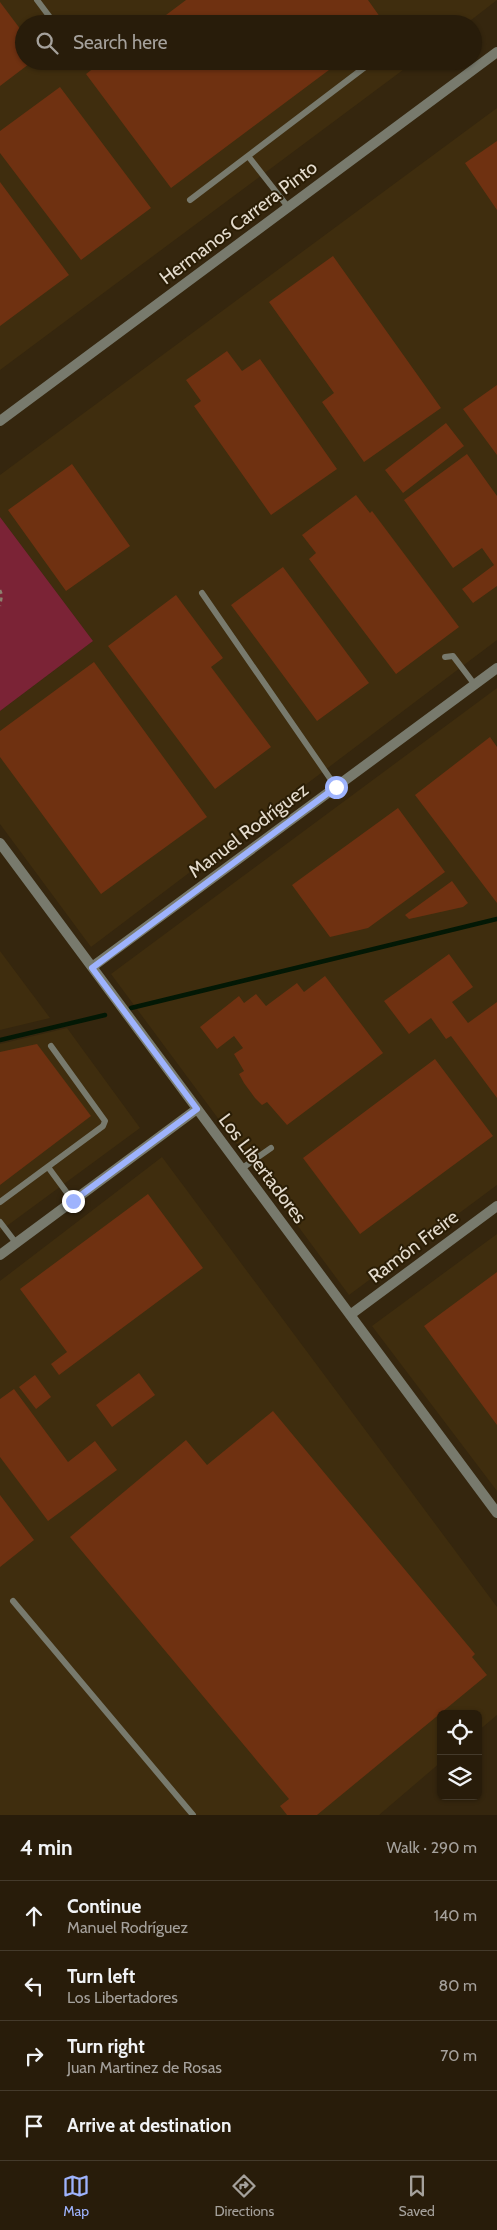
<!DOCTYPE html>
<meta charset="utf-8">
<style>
:root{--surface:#281c0a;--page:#302513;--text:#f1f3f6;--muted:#a5a19c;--line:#443a2b;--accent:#9eb3fd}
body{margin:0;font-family:Cabin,sans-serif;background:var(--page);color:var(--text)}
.controls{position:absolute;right:15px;bottom:15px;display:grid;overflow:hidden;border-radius:8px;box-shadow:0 1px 4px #0004}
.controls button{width:45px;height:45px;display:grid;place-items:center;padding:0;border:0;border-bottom:1px solid var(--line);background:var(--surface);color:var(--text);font:25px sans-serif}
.stop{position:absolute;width:15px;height:15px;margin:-11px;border:4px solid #9eb3fd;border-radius:50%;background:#fff}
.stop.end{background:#9eb3fd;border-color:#fff;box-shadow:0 1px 5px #0008}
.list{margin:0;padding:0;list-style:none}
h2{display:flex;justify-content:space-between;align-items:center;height:65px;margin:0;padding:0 20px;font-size:21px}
h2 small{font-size:16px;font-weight:400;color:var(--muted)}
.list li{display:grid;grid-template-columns:32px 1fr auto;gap:15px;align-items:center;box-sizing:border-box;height:70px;padding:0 20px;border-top:1px solid var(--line)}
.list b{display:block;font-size:19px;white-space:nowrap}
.list p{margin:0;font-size:16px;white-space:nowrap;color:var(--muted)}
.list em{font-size:16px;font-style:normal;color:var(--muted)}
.icon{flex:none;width:28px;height:28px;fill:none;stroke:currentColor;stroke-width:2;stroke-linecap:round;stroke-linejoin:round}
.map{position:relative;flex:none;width:497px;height:1815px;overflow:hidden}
.search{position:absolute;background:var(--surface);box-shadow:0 1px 4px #0004;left:15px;right:15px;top:15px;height:55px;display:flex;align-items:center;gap:12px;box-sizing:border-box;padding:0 18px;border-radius:28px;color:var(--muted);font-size:19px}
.sheet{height:345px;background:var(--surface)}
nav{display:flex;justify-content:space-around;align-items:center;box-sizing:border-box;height:70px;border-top:1px solid var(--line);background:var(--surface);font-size:14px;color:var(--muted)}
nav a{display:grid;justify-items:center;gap:2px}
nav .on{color:var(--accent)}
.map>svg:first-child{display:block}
</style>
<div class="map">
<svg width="497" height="1815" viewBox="0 0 497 1815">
<rect width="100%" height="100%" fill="#35260e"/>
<path fill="#3f2d0e" d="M0 0H497L466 24H24V61H415L0 370Z
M497 108V640L91 947 0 824V711L93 641 0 517V475Z
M497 688V1185L349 1295 111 974Z
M0 951 50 1018 0 1030Z
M67 1028 140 1128 0 1231V1044Z
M162 1157 497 1607V1715L478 1731V1714H441V1762L379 1815H0V1281Z
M497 1234V1491L372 1326Z"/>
<path fill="#7b2336" d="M0 517 93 641 0 711Z"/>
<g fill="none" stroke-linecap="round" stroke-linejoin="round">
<path stroke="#031805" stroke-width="4.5" d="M131 1008 497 919
M0 1040 105 1015"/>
</g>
<path fill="#6f3111" d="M186 0H368L385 24H154Z
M0 2 24 34V61H33L0 86Z
M103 61H341L171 188 86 74Z
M60 87 151 208 81 260 0 153V131Z
M497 141V210L465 163Z
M0 182 69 275 0 326Z
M333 256 441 408 364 462 322 402 334 393 269 302Z
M227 351 242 371 260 359 337 469 271 515 194 406 201 401 186 380Z
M497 385V455L463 409Z
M446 423 464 446 403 493 385 470Z
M467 454 497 496V586L473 603 462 589 494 565 482 548 453 568 404 500Z
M72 464 130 546 66 591 8 510Z
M356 495 370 513 372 511 459 627 396 674 309 559 316 553 302 535Z
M283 567 369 683 317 721 231 605Z
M176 595 223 658 211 667 271 747 215 789 108 646Z
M94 662 207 817 101 894 0 757V731Z
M490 737 497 747V903L415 795Z
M398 808 445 872 368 928 330 937 292 885Z
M452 881 468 903 463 907 409 919 405 915Z
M449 954 473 987 452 1002 468 1023 497 1002V1098L451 1036 446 1039 431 1018 409 1034 384 1001Z
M325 976 383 1053 287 1125 267 1102 262 1105 255 1098 244 1083 239 1074 244 1071 234 1054 243 1048 234 1036 217 1049 200 1027 239 996 244 1003 256 994 266 1006 297 983 304 992Z
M37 1044 91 1116 0 1185V1052Z
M435 1059 493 1136 360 1234 303 1158Z
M148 1194 203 1268 59 1375 51 1364 67 1352 20 1289Z
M497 1272V1425L424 1326Z
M139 1373 155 1395 112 1427 96 1405Z
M35 1375 51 1397 36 1409 19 1387Z
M14 1389 68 1462 95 1441 117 1470 48 1521 0 1457V1399Z
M273 1411 475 1654 472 1657 487 1675 317 1815H287L280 1806 289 1799 70 1537 186 1440 207 1465Z
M0 1495 34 1540 0 1567Z"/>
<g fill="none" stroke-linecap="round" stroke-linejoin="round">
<path stroke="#8d816f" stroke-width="2.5" stroke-dasharray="4 4" stroke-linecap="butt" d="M0 590 2 595 0 606"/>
<path stroke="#787a6d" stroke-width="6" d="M37 0 55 24
M70 24 73 22
M248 156 288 207
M190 200 373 61
M202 593 336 787
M445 657 453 656 475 685
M48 1167 73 1201
M241 1169 271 1148
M0 1202 103 1126 105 1121 51 1046
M0 1222 16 1243
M13 1601 193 1815"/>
<path stroke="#787a6d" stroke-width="10" d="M0 421 497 52
M0 843 497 1513
M92 967 497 668
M0 1255 197 1109
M350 1315 497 1206"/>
</g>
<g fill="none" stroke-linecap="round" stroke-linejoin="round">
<path stroke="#9eb3fd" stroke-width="6" d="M73 1201 197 1109 92 968 336 787"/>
</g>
<g text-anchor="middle" stroke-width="4" stroke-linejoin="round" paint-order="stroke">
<g font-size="19" fill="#e4dbcd" stroke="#2a1d05">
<text transform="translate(238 222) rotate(-37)" y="7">Hermanos Carrera Pinto</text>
<text transform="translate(248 830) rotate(-37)" y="7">Manuel Rodríguez</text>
<text transform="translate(263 1168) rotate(53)" y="7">Los Libertadores</text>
<text transform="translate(413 1246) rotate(-37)" y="7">Ramón Freire</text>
</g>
</g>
</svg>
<div class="controls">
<button><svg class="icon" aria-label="locate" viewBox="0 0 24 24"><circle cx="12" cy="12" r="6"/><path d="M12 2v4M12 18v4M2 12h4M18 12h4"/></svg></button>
<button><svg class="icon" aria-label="layers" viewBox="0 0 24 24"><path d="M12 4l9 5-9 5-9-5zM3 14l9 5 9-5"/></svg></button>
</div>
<div class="stop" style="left:336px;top:787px"></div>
<div class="stop end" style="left:73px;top:1201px"></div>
<div class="search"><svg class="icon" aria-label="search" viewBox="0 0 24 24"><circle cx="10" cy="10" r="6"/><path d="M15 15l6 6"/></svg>Search here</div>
</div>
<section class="sheet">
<h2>4 min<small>Walk · 290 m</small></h2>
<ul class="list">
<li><svg class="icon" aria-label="ahead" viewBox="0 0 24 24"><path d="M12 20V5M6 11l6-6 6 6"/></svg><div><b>Continue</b><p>Manuel Rodríguez</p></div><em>140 m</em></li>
<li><svg class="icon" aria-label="left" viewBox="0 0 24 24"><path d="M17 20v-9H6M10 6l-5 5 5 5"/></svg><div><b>Turn left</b><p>Los Libertadores</p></div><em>80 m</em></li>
<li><svg class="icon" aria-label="right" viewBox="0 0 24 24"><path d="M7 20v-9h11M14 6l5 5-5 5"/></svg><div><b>Turn right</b><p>Juan Martinez de Rosas</p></div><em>70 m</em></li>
<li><svg class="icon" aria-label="arrive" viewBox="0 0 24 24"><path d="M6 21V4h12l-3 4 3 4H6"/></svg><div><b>Arrive at destination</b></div></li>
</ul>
</section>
<nav>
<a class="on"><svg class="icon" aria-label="map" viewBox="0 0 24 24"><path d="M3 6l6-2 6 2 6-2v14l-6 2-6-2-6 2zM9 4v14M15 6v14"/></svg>Map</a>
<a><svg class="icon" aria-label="directions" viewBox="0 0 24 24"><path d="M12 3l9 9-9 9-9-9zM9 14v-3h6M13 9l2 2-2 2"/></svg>Directions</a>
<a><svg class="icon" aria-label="saved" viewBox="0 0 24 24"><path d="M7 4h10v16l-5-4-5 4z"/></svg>Saved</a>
</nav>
